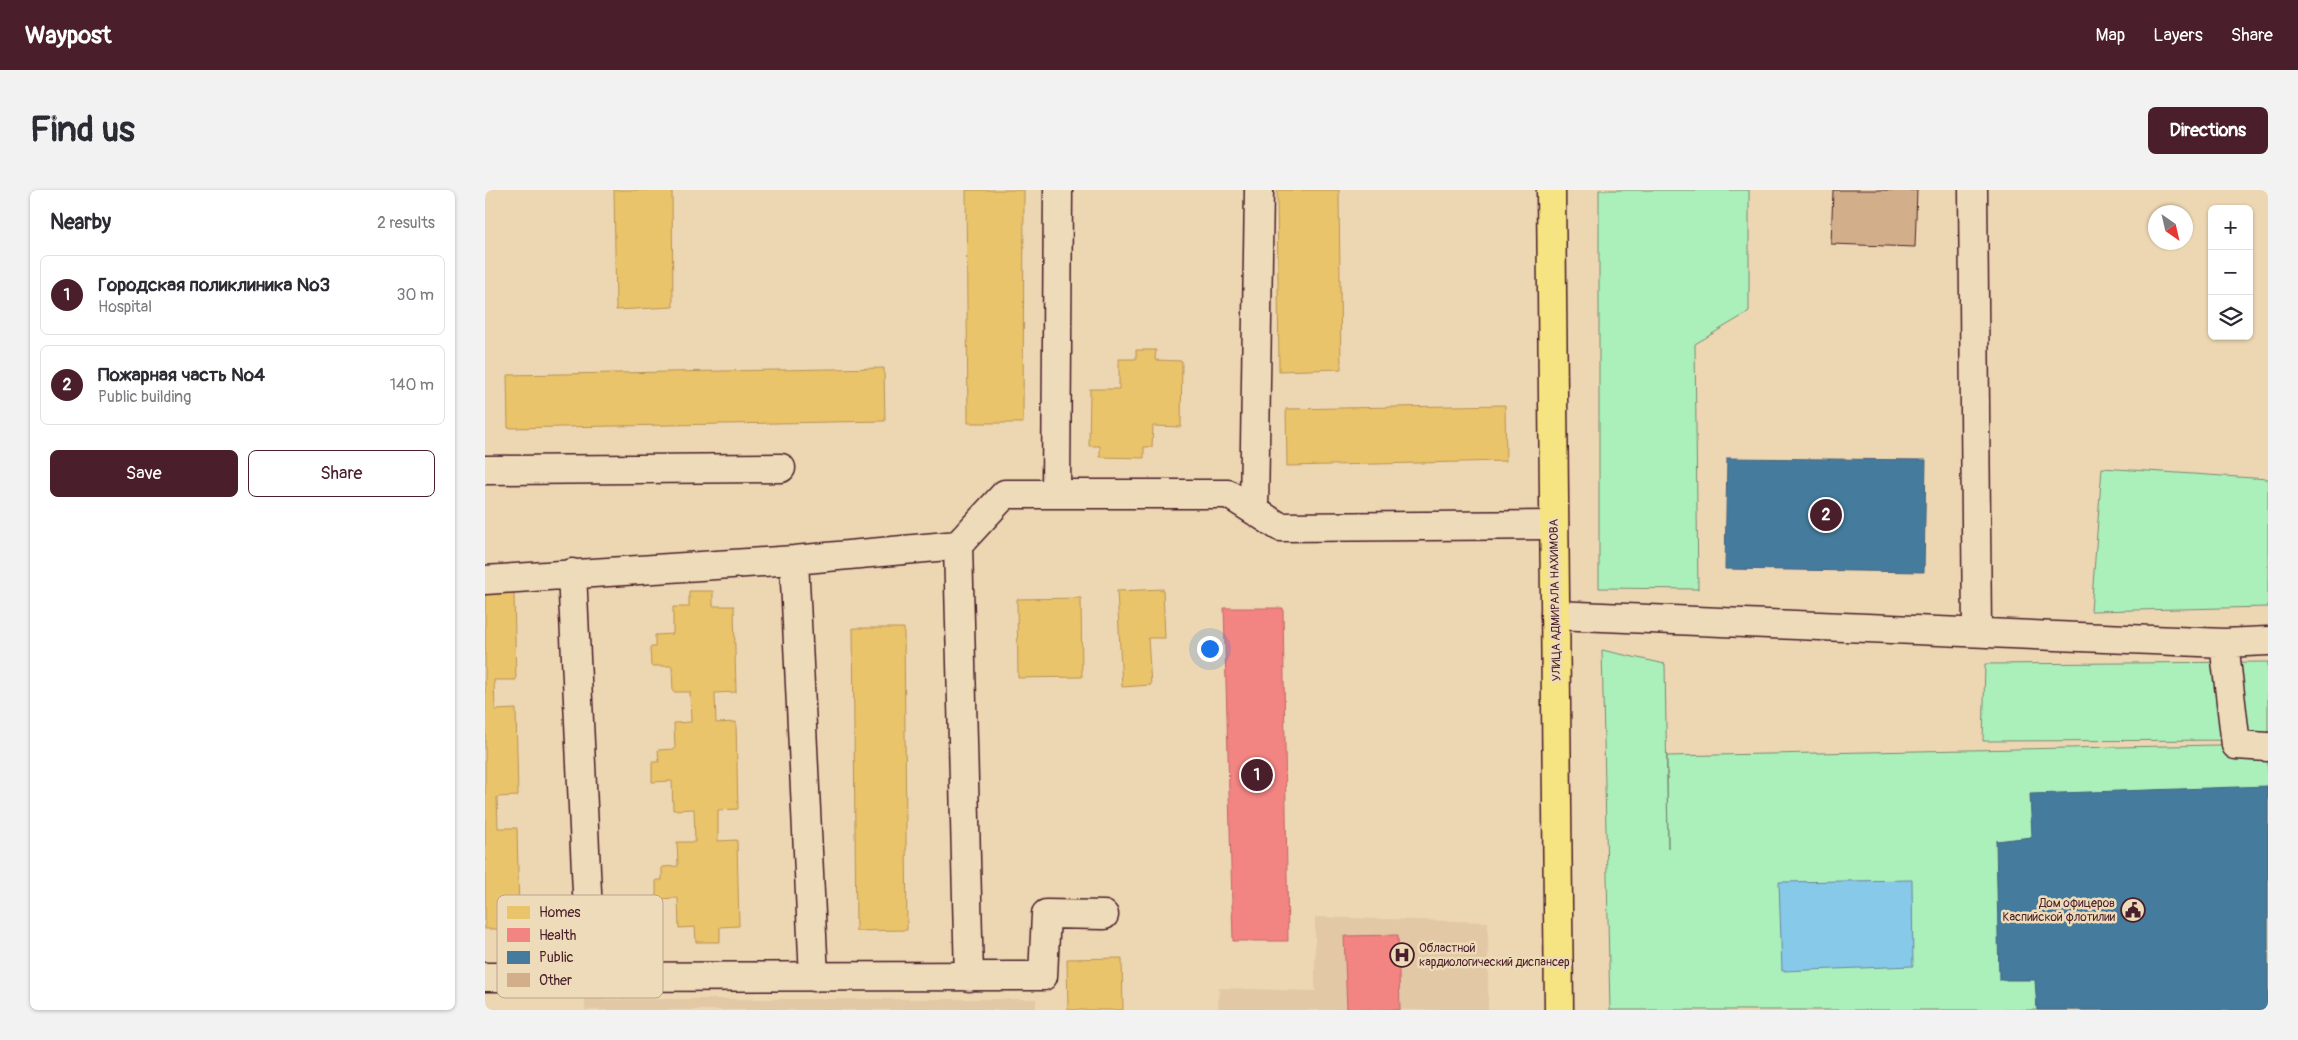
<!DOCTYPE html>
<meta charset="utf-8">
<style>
:root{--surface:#fff;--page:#f2f2f3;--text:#2b2b33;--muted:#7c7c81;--line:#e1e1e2;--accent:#4a1f2b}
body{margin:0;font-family:Pangolin,sans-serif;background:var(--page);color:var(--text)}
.controls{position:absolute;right:15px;top:15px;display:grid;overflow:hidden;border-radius:8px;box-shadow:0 1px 4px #0004}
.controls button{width:45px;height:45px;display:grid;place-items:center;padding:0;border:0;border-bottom:1px solid var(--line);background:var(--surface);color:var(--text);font:25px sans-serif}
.compass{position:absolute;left:1663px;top:15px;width:45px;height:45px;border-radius:50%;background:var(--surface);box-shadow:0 1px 4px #0004;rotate:146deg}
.you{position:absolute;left:724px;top:458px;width:18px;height:18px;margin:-12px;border:4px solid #fff;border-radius:50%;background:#1a73e8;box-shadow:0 0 0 8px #1a73e833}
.badge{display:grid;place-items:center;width:32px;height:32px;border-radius:50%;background:var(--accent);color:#fff;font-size:16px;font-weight:700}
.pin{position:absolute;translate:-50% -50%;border:2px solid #fff;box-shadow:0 1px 5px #0006}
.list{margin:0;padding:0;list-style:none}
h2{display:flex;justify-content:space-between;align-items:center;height:65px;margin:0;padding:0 20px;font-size:21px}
h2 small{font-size:16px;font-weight:400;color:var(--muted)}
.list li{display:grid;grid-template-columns:32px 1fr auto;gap:15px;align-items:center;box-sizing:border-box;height:80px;margin:0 10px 10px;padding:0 10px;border:1px solid var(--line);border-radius:8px}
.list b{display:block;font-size:19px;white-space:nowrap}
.list p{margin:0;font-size:16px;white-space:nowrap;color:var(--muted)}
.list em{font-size:16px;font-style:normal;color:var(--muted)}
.actions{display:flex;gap:10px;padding:15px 20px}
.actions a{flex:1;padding:11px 0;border:1px solid var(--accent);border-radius:8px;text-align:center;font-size:18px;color:var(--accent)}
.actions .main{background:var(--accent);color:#fff}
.icon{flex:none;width:28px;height:28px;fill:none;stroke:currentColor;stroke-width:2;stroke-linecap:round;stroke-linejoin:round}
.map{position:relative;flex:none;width:1783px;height:820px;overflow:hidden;border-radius:8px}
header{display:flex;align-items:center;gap:30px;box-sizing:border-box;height:70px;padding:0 25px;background:var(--accent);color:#fff}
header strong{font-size:24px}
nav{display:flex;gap:28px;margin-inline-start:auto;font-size:18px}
.intro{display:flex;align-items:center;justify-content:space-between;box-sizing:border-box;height:120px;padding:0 30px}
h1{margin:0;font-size:35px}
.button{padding:12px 22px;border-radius:8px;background:var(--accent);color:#fff;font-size:18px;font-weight:700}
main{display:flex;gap:30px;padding:0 30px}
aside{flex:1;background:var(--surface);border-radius:8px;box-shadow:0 1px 4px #0004}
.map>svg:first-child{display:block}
</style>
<header>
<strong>Waypost</strong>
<nav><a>Map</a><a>Layers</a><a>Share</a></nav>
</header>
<div class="intro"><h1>Find us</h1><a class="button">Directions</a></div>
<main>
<aside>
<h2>Nearby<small>2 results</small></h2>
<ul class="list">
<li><span class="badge">1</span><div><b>Городская поликлиника №3</b><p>Hospital</p></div><em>30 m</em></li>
<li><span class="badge">2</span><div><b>Пожарная часть №4</b><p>Public building</p></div><em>140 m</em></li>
</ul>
<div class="actions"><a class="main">Save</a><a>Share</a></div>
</aside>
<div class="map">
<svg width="1783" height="820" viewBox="0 0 1783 820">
<rect width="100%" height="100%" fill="#edd7b3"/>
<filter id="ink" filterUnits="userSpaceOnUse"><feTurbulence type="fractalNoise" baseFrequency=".02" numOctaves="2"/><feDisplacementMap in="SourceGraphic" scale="10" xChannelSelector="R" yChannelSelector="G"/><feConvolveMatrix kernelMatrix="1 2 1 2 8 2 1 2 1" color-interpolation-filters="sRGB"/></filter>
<g filter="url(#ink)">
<path fill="#e2c8a5" d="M830 727 1003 732V820H733L734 798 830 801Z
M100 809H551V820H100Z"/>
<path fill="#abf0bb" stroke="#7a8873" d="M1114 0H1264V122L1210 154 1213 399 1114 398Z
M1617 278 1783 289V417L1606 421Z
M1117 460 1180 474 1183 658 1182 566 1783 554V820H1125Z
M1783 472V550L1498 551 1500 474Z"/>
<path fill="#87c9e8" stroke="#6f859c" d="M1427 690 1428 776 1297 781 1294 692Z"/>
<path fill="#e9c46a" stroke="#b99257" d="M129 0H187L188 117 131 120Z
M481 0H539L538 233H483Z
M792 0H854L856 179 794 181Z
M651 160H671L670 170 697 171 696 237 668 236 667 257H659V268L615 267V256H604L605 199H634V169H651Z
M399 178 400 231 23 238 22 185Z
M1020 215 1021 271 802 276 801 219Z
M678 399 680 448H663L666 495 637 497 632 401Z
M0 401H6L8 404 29 403 31 490H9L10 520 31 519 33 606 12 607 13 638H32L34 724H15V739H0Z
M204 401H228V416H249L251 502 230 503 231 533 251 532 253 619 233 620V651L252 650 254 736 235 737V752H211L210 737 194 738 193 708 171 709V690H177V677L193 676 192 652H210L209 619 188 620 187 591 167 592V572H174L173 560 190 559 189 533 206 532 205 502H188L187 476H166L165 457H170V445L188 444V417H204Z
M596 408 597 487 533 488 532 409Z
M368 438H419L422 740 371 741Z
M637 768 638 820H583L582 769Z"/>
<path fill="#f28482" stroke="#c06668" d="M739 418H798L803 751H748Z
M913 745 915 820H862L859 746Z"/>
<path fill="#457b9d" stroke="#465f7b" d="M1242 268 1441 270 1439 382 1240 379Z
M1783 596V820H1552L1550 790H1514L1511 651 1547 647 1545 604Z"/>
<path fill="#d2af8a" stroke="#4a1f2b" d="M1348 0H1432L1430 57 1346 54Z"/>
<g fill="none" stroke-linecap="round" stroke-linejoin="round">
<g stroke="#4a1f2b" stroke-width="31">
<path id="minor" d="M1488 0 1492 442
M0 280 296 278
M571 304 573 0
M769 320 774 0
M473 355 484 787
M309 370 329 787
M87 383 106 787
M0 390 309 370 473 355 520 304H743L795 337 1069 335
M1070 425 1739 453 1783 451
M1739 453 1751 555 1783 557
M0 787 558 786 561 724 619 725"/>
</g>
<g stroke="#4a1f2b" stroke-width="31">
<path id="major" d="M1066 0 1074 820"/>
</g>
<use href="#minor" stroke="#eedbb9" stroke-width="28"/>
<use href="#major" stroke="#f6e381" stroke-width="28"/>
</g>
</g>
<defs>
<g id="civic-ring" transform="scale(1.25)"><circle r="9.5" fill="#eedbb9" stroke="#4a1f2b" stroke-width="1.5"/><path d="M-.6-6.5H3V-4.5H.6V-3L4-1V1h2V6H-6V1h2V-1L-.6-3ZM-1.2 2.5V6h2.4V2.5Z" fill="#4a1f2b"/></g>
<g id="hospital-ring" transform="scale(1.25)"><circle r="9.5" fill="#eedbb9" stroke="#4a1f2b" stroke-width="1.5"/><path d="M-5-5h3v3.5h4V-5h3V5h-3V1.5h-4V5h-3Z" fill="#4a1f2b"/></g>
</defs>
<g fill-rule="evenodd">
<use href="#civic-ring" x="1648" y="720"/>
<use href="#hospital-ring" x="917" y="765"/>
</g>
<g text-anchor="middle" stroke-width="5" stroke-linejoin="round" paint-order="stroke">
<g font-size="12" fill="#4a1f2b" stroke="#eedbb9">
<text transform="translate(1070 410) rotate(-91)" y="4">УЛИЦА АДМИРАЛА НАХИМОВА</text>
</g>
<g font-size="12" fill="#4a1f2b" stroke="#eedbb9" text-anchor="end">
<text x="1630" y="717">Дом офицеров<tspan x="1630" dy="14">Каспийской флотилии</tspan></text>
<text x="934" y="762" text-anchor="start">Областной<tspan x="934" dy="14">кардиологический диспансер</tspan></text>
</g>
</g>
<rect x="12" y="705" width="166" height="103" rx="8" fill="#eedbb9" stroke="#bda38e" stroke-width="1"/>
<rect x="22" y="716" width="23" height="13" fill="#e9c46a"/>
<rect x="22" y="738" width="23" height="14" fill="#f28482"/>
<rect x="22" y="761" width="23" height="13" fill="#457b9d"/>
<rect x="22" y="783" width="23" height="14" fill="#d2af8a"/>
<g font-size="14" fill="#4a1f2b">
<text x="54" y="727">Homes</text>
<text x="54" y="750">Health</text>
<text x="54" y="772">Public</text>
<text x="54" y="795">Other</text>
</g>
</svg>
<div class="controls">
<button>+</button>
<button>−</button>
<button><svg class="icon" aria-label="layers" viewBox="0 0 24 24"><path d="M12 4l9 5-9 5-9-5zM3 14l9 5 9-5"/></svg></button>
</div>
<svg class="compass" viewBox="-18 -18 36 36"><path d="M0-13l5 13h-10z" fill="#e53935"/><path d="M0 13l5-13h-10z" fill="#7c7c81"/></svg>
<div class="you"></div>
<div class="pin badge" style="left:772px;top:585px">1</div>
<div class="pin badge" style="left:1341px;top:325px">2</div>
</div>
</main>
